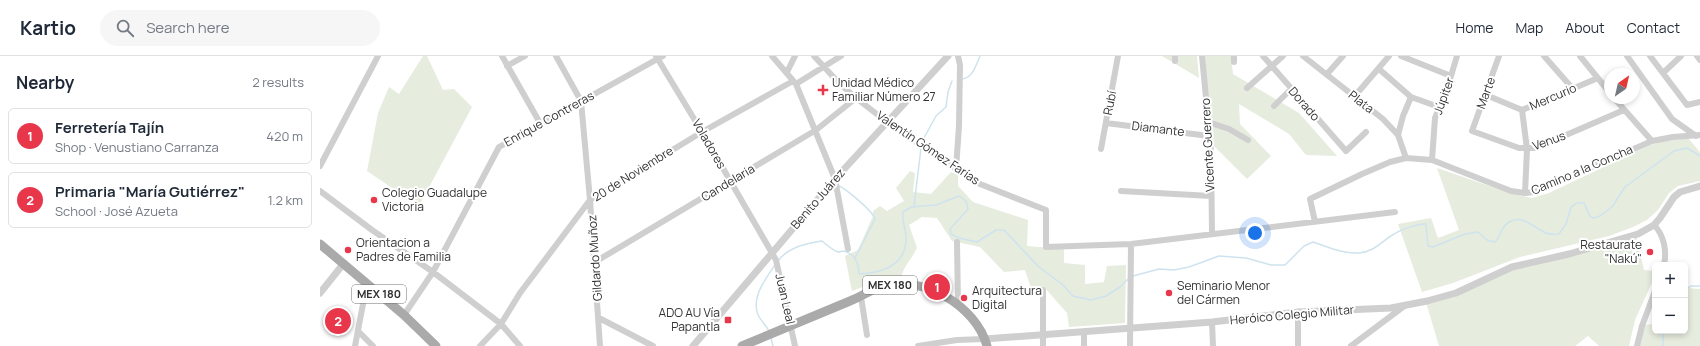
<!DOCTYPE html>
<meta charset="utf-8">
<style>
:root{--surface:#fff;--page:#f6f6f7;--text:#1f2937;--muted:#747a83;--line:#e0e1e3;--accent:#e8364b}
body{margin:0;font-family:Manrope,sans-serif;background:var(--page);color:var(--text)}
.controls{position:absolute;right:12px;bottom:12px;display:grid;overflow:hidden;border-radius:6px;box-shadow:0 2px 6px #0003}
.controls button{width:36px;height:36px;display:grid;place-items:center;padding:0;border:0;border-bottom:1px solid var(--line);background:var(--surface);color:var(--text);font:20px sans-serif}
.compass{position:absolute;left:1284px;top:12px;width:36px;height:36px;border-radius:50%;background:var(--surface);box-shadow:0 2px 6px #0003;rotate:34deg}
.you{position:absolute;left:935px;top:177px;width:14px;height:14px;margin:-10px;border:3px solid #fff;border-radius:50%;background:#1a73e8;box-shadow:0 0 0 6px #1a73e833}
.badge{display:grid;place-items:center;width:26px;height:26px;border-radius:50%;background:var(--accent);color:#fff;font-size:13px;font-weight:700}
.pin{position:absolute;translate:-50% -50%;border:2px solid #fff;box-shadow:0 1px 4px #0006}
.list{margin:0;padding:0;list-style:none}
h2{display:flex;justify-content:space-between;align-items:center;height:52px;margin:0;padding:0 16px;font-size:17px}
h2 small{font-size:13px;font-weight:400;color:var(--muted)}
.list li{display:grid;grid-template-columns:26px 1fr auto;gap:12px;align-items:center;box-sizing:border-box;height:56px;margin:0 8px 8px;padding:0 8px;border:1px solid var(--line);border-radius:6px}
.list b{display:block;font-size:15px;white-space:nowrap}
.list p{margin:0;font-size:13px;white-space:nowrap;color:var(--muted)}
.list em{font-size:13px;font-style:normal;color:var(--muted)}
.icon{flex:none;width:22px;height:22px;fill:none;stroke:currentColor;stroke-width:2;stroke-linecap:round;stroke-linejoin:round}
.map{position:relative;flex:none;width:1380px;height:290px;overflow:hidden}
header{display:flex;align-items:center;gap:24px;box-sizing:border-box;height:56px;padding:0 20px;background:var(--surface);border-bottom:1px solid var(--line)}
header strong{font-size:19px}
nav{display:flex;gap:22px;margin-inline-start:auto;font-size:14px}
.search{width:280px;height:36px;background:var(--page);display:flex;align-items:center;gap:10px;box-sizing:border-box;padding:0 14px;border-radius:22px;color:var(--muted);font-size:15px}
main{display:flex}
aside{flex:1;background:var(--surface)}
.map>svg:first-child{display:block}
</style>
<header>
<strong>Kartio</strong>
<div class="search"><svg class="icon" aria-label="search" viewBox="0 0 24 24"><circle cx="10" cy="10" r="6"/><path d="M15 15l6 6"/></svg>Search here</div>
<nav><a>Home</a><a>Map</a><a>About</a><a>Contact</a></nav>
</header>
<main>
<aside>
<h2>Nearby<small>2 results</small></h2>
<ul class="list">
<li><span class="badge">1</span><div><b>Ferretería Tajín</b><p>Shop · Venustiano Carranza</p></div><em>420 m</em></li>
<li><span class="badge">2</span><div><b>Primaria &quot;María Gutiérrez&quot;</b><p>School · José Azueta</p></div><em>1.2 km</em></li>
</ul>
</aside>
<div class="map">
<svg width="1380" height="290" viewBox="0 0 1380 290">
<rect width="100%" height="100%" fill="#fff"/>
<path fill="#e6ecde" d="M103 0H107L123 34 134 33 152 51 100 148 84 140 47 115 58 57 69 31 79 38Z
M842 0H877L879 22Z
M884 0H911L913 18 979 57 1017 100 986 99 969 78 919 48 920 68 951 100 927 123 894 90Z
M1368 82 1380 96V125L1358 130 1349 137 1338 154 1327 164 1313 171 1289 180 1200 201 1133 227 1102 236 1078 168 1111 162 1118 182 1139 174 1117 112 1190 137 1212 142 1229 137 1328 90 1340 86Z
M590 115 595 117 593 136 611 138 631 116 638 119V130L653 146 708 164 707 190 744 193V207L765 209V228L784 226 787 210 806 209 805 267 749 271 747 257 725 232H711L705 214 684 216 660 191 632 185 617 162 602 161 589 169 597 192C592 203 582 212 581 223L565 222 532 235 525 200 538 194 553 160V155L560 150 567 155 584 145 576 132Z
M1316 179 1324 214 1335 215V220L1315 264 1309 290H1279L1268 280 1255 290H1119L1105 243 1132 235 1193 212 1301 187Z
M1366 232 1380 233V290H1316L1323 269 1335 268V275H1365Z"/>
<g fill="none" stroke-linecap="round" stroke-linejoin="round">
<path stroke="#cee3ee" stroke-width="1.5" d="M642 23C653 22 656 9 660 0
M604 82 616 60 626 51 628 36 632 25
M519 130C526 133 553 155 555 163L535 202
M594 150 601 92
M458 205C467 192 487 187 502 185 506 188 512 194 518 196 520 196 522 195 524 195 535 198 539 208 539 218 559 217 583 211 586 187 588 176 581 167 583 156L591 151 616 149 639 140 646 145 648 153 630 173 631 178 639 182 657 186 676 174H684L719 211 743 229 753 240 771 244 786 240 800 231 808 223
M813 220 839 213 854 214 869 211 899 200 926 202 951 209H965L984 190 993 186C1008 191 1023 198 1039 197 1054 196 1062 185 1074 178 1080 174 1099 167 1106 168L1108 190 1113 191 1145 178 1158 176 1167 184 1175 186C1181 181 1181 170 1189 166 1203 158 1214 172 1226 177 1230 179 1234 178 1239 178L1246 168 1251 151 1257 147H1264L1270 160 1273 162 1280 160 1292 151 1305 131 1324 117 1354 95 1367 92 1380 100
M1365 234 1371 230H1380
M449 275C446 269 441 265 438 259 431 241 445 224 455 209
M1343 275V290
M451 282 453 290"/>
<path stroke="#cfcfcf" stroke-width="6" d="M182 0 220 67
M236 0 261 45 270 144 280 290
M336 0 382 76 456 204 475 290
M452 0 476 28 515 123 528 193
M494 0 518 26 536 42 567 66 636 113 660 128 726 154V191L811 188 1075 156
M882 0 891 94 892 177
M914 0V6
M943 0 1026 95 1046 76
M983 0 1063 63 1078 79 1086 102
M1081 0 1131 20
M1179 0 1152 75 1199 92H1216L1304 54
M1224 0 1253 33
M1260 0 1290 37
M1307 0 1352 63 1376 80
M1330 0 1367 49 1380 46
M1377 0 1380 4
M855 5V0
M187 10 205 0
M1059 13 1091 41 1119 51
M467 16 475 0
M1343 17 1361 0
M1007 18 1023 0
M476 28 521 0
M927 32 963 0
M1166 39 1202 54 1278 22
M1034 41 1069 0
M1294 42 1332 85
M954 50 971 33
M1202 54 1207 93 1205 137
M888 66 909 73 928 84
M786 67 889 80
M1078 79 1083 60 1091 41
M781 93 798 0
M1112 104 1115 62 1131 20 1137 0
M0 110 58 0
M636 113 639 70 640 9 638 0
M0 135 52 174 113 216 181 268 200 290
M801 135 891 140
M995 166 990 143 1042 118 1070 106 1086 102 1112 104 1191 135 1205 137 1215 136 1332 85 1353 81 1380 79
M1334 169C1344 179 1347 195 1344 209
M637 186 638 248
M275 206 496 74 536 42
M723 234V290
M541 241 547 279
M978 256V290
M84 259 113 216 179 91 343 0
M279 262 333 290
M892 266 893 290
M38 275 53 290
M764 276V290
M35 290 47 227
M160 290 181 268 200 237 270 144 382 76 473 25
M598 290 637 284 665 283
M810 290 811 188
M1031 290 1083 251
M1317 290 1322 270 1335 235"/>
<path stroke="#cfcfcf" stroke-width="7" d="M0 237 24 207
M665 283 892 266 978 256 1071 252 1107 245 1136 237 1192 211 1249 198 1318 178 1334 169 1340 162 1354 141 1360 136 1380 130
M373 290 515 123 628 0"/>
<path stroke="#aaa" stroke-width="9" d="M0 188 84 259 116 290
M422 290C458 275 494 260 530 245 541 241 552 233 563 230 604 219 656 250 667 290"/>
</g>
<g fill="#e8364b" stroke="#fff" stroke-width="1.5">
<path d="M501 28h4v4h4v4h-4v4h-4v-4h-4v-4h4z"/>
<circle cx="54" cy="144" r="4"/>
<circle cx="28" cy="194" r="4"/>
<circle cx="1330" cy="196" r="4"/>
<circle cx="849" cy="237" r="4"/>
<circle cx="644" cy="242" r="4"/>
<rect x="404" y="260" width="8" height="8" rx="2"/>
</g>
<g text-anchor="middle" stroke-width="4" stroke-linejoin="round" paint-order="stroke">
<g fill="#fff" stroke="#707070" stroke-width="1">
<rect x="543" y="220" width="54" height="18" rx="3"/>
<rect x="32" y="229" width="54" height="18" rx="3"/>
</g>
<g font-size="11" font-weight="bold" fill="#323232">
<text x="570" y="233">MEX 180</text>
<text x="59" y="242">MEX 180</text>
</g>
<g font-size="12" fill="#323232" stroke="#fff" text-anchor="start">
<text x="512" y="31">Unidad Médico<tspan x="512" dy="14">Familiar Número 27</tspan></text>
<text x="62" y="141">Colegio Guadalupe<tspan x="62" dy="14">Victoria</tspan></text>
<text x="36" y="191">Orientacion a<tspan x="36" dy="14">Padres de Familia</tspan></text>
<text x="1322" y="193" text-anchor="end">Restaurate<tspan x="1322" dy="14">"Nakú"</tspan></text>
<text x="857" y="234">Seminario Menor<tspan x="857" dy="14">del Cármen</tspan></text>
<text x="652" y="239">Arquitectura<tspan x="652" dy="14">Digital</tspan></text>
<text x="400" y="261" text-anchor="end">ADO AU Vía<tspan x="400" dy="14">Papantla</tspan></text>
</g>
<g font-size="12" fill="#323232" stroke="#fff">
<text transform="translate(1166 37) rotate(-70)" y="4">Marte</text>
<text transform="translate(1124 40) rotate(-70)" y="4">Júpiter</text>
<text transform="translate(1233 41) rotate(-23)" y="4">Mercurio</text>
<text transform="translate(1041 46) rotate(38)" y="4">Plata</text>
<text transform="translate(790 47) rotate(-79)" y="4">Rubí</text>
<text transform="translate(984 48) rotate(49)" y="4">Dorado</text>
<text transform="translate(229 63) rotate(-29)" y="4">Enrique Contreras</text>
<text transform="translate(838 73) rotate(7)" y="4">Diamante</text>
<text transform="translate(1229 85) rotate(-20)" y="4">Venus</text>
<text transform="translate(389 88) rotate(60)" y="4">Voladores</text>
<text transform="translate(888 89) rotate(-93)" y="4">Vicente Guerrero</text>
<text transform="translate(608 92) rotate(34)" y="4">Valentín Gómez Farías</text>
<text transform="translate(1262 114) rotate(-23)" y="4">Camino a la Concha</text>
<text transform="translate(313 118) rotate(-32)" y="4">20 de Noviembre</text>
<text transform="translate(408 127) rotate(-31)" y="4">Candelaria</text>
<text transform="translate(498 143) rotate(-49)" y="4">Benito Juárez</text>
<text transform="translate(275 202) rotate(-94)" y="4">Gildardo Muñoz</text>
<text transform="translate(465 243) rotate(77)" y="4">Juan Leal</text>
<text transform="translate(972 259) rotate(-5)" y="4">Heróico Colegio Militar</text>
</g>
</g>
</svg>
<div class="controls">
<button>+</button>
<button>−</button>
</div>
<svg class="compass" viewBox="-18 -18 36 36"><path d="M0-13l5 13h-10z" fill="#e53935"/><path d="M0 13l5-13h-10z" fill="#747a83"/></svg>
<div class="you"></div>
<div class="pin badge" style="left:617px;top:231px">1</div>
<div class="pin badge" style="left:18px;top:265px">2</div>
</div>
</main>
